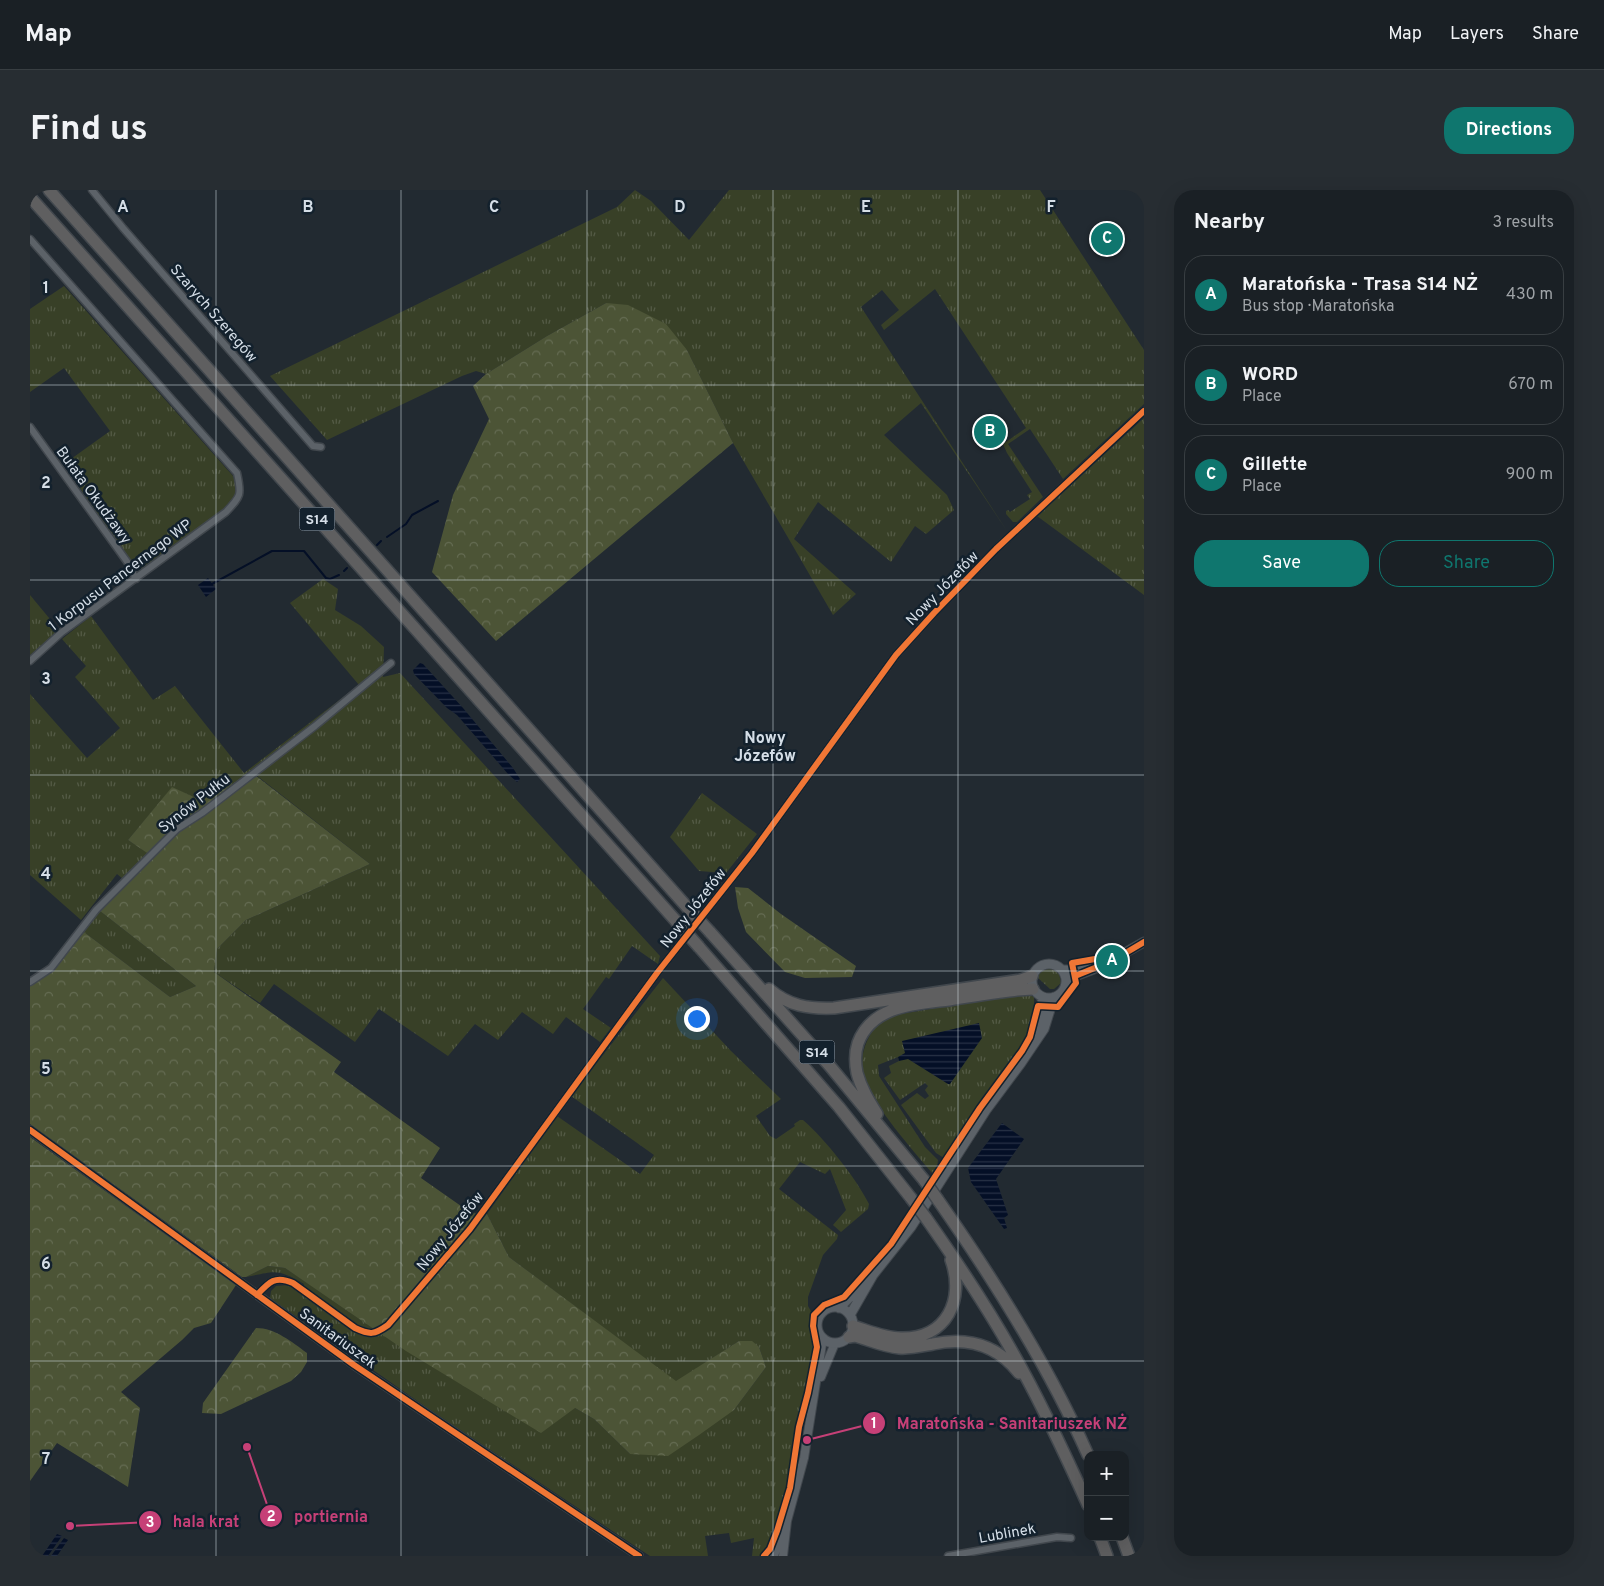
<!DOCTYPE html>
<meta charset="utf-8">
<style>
:root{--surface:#1a2025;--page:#272d32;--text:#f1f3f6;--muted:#9fa3a7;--line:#383e42;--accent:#0f766e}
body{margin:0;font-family:Overpass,sans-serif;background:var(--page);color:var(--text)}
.controls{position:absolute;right:15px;bottom:15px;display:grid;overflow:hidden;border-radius:10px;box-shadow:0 5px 20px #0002}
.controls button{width:45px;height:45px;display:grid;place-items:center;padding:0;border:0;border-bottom:1px solid var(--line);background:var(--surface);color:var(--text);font:25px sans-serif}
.you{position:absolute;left:666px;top:828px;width:18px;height:18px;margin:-12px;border:4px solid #fff;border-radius:50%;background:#1a73e8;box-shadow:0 0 0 8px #1a73e833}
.badge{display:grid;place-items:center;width:32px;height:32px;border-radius:50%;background:var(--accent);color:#fff;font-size:16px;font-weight:700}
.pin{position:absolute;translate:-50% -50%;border:2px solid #fff;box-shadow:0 1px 5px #0006}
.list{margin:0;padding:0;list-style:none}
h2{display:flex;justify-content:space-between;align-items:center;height:65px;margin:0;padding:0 20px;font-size:21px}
h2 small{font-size:16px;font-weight:400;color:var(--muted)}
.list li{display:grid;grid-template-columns:32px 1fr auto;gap:15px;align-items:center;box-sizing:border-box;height:80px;margin:0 10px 10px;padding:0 10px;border:1px solid var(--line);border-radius:20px}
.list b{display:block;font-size:19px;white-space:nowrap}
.list p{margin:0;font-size:16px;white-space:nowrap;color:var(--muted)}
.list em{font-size:16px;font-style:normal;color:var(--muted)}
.actions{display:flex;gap:10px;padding:15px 20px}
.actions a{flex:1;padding:11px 0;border:1px solid var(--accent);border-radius:20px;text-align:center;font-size:18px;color:var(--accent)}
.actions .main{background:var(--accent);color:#fff}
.map{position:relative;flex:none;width:1114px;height:1366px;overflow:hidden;border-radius:20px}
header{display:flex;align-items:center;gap:30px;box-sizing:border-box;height:70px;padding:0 25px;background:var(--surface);border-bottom:1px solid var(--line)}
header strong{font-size:24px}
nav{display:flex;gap:28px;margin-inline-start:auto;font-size:18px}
.intro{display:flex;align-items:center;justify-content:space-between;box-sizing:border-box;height:120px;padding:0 30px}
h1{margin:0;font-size:35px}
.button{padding:12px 22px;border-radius:20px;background:var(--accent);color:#fff;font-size:18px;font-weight:700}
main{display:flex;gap:30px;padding:0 30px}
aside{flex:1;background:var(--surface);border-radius:20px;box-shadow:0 5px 20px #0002}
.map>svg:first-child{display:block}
</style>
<header>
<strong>Map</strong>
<nav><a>Map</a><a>Layers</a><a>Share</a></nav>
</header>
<div class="intro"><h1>Find us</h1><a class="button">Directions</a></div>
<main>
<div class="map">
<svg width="1114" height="1366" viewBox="0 0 1114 1366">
<defs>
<pattern id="grass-tufts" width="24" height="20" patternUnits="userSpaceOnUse" patternTransform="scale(1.25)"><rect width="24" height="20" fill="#384027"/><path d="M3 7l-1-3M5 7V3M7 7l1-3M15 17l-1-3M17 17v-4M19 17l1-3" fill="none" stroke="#545b46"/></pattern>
<pattern id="forest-crowns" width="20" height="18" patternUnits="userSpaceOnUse" patternTransform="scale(1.25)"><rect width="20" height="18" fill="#4c5436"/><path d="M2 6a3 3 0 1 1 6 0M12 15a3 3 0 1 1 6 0" fill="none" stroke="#656c53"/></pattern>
<pattern id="water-rules" width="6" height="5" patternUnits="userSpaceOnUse" patternTransform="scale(1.25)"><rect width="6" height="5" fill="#040f26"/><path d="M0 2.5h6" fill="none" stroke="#283246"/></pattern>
</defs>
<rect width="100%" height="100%" fill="#222a31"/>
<path fill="url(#grass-tufts)" d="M605 0 621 11 659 50 699 0H1010L1114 160V214L1033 289 1000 239 978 254 1013 307 987 332H983L976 324V321L978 320 980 322 1000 309 997 305 1002 302 977 263 973 254 996 238 905 99 854 140 851 135 869 120 852 100 831 117 977 341 891 213 854 245 917 305 924 320 896 344 885 336 861 372 788 312 764 349 826 404 803 425 703 253 657 160 576 113 517 146 456 184 446 181 432 186 297 250 240 186 587 17Z
M34 96 203 286 207 297 204 308 194 321 113 381 104 379 34 274 80 241 34 178 0 202V119Z
M1114 228V405L1007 326Z
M293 389 308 399 305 420 331 436 354 457 353 487 370 483 630 766 628 774 602 756 579 789 576 787 553 819 581 838 570 852 536 827 523 844 492 822 468 850 445 834 418 866 349 819 325 852 244 794 230 813 184 782 187 759 216 730 340 674 226 585 166 608 142 598 98 650 124 667 98 693 87 684 51 730 0 685V504L57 568 90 538 45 487 56 476 32 449 61 426 123 510 145 496 214 583 329 495 260 413Z
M0 405 29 440 0 465Z
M672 603 727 644 696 683 669 681 640 647Z
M70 721 166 796 140 807 54 742Z
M1021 778 1029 783 1031 793 1024 799H1020L1007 787 1012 780Z
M633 788 701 861 751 909 726 926 740 946 746 949 765 936 764 934 770 930H773C795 949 826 988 839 1014L838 1019 811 1042 803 1035 816 1020 800 979 795 984 770 972 749 999 808 1045 807 1049 793 1065 778 1107V1116L783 1125 782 1133 785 1160 777 1201 767 1238 758 1301 742 1348 733 1366H722L724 1348 701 1353 699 1343 675 1346 678 1366H620L396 1217 240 1108 241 1101 246 1096 258 1095 271 1102 274 1094C247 1078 246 1081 216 1087L238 1076 255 1078 308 1113 545 1218 564 1229 600 1264 704 1220 736 1177 729 1157 709 1151 646 1192 479 1067 457 1024 527 926 610 984 624 965 541 906Z
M996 803 1004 807V819L996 849 952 909 914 968 906 963 871 915 887 903 895 909 899 906 895 900 898 896 895 893 870 910 854 888 861 883 859 876 869 871 868 867 848 875 849 886 895 957 908 970 907 977 903 984C881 958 846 919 834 888 828 869 836 844 851 832 855 829 860 827 865 825Z
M786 1126V1139L790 1150 778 1217 771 1240V1234L780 1203 788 1161 785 1132Z"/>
<path fill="url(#forest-crowns)" d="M576 113 598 115 636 134 657 160 703 253 466 451 402 382 423 305 459 229 443 196 456 184 517 146Z
M225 585 340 674 216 730 187 759 184 782 311 872 304 882 410 958 391 988 441 1023 457 1024 479 1067 646 1191 709 1151H722L729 1157 736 1177 704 1220 669 1245 638 1266 600 1264 564 1229 545 1218 511 1243 376 1161 255 1078 238 1076 216 1087H212L0 934V796L21 782 54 742 140 807 166 796 70 721 123 667 98 650 142 597 166 608Z
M705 697 718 698 751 724 826 776 822 787 775 788 755 782 716 742 708 718Z
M0 947 206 1095 181 1133 164 1138 152 1150 91 1202 110 1218 98 1297 27 1253 0 1291Z
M226 1138C245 1138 262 1152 277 1163V1172L271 1182 261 1191 191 1224 172 1223 173 1213Z"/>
<path fill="url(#water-rules)" d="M178 388 186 399 176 407 168 395Z
M390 473 393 474 433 518 483 578 490 589 487 592 478 584 427 525 417 518 384 484 383 480Z
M949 833 952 848 920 894H918L878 869 869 871 868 867 875 863 872 851Z
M972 933 994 949 966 989 978 1025 974 1028 977 1038 974 1039 941 992 938 978Z
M27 1344 32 1346 18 1366H12Z
M34 1348 38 1350 27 1366H21Z"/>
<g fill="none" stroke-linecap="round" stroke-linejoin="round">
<path stroke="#040f26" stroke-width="2" d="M357 347 376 334 382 325 408 311
M347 355 351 351
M314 381 317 378
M182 394 242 361H274L296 388 300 389 309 385"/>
<g stroke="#41474d" stroke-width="9">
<path id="minor" d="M62 0 93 38 283 256 291 257
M0 49 207 283C212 305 211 306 196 322L32 442 0 471
M0 237 98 373 106 389
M0 792 21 778 66 720 147 639 172 623 285 536 361 473
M227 1105C239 1092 245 1085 263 1093L325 1138C340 1145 344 1145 358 1135L440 1039 627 783 722 663 866 465 904 423 966 359 1114 221
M918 1366 1027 1347 1041 1348"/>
</g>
<g stroke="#41474d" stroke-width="10">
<path id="tertiary" d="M0 940 324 1175 609 1366
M791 1187 805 1153
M744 1366 753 1337
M753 1366 757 1331 774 1268 793 1148"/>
</g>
<g stroke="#41474d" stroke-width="11">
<path id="secondary" d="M1002 791a17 17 0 1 1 34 0a17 17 0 1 1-34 0Z
M1032 780H1038L1091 765 1114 752
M1036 791 1045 786 1069 777
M1009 841 1014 816 1011 806
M787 1135a18 18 0 1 1 36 0a18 18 0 1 1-36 0Z
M809 1118 834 1093
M820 1125 843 1085 881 1037 956 920 991 873 1014 839 1024 807"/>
</g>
<g stroke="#41474d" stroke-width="14">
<path id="motorway" d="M19 0 657 717
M0 7 646 731
M680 742 799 875 894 990
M669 757 809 917 881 1008
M739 799C759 816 778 819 804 818L991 790 1002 786
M847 924C839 911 831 898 827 883 825 873 825 862 828 853 842 815 886 814 919 810 942 806 965 803 987 800L1003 799
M908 1010C965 1091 1018 1175 1058 1265
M896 1028C927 1072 958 1118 984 1165 1012 1214 1035 1264 1058 1315
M823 1136C839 1141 855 1148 871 1148 917 1149 935 1109 921 1070
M819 1147 825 1146C839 1150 855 1157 869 1158 881 1159 892 1156 903 1154 937 1147 967 1155 989 1183
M1070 1347 1077 1366
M1092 1347 1099 1366"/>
</g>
<use href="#minor" stroke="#5c6268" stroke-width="6"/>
<use href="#tertiary" stroke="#5c6268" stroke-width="8"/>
<use href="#secondary" stroke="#5c6268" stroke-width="9"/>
<use href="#motorway" stroke="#5f5f60" stroke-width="11"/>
<g stroke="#41474d" stroke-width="14" stroke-linecap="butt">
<path id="motorway-bridge" d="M657 717 680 742
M646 731 669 757
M894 990 908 1010
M881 1008 896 1028"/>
</g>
<use href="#motorway-bridge" stroke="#5f5f60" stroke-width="11"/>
<g stroke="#13212d" stroke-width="9">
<path id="cycleway" d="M1045 786 1082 771 1114 752
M0 940 324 1175 609 1366
M227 1105C239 1092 245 1085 263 1093L325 1138C340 1145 344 1145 358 1135L440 1039 627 783 722 663 866 465 904 423 966 359 1114 221
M734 1366 740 1359 747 1341 760 1298 769 1237 778 1203 787 1157 783 1136 784 1125 794 1115 814 1107 861 1054 950 918 992 861 1000 847 1008 816 1028 817 1046 793 1042 773 1065 769 1088 760"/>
</g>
<use href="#cycleway" stroke="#f07635" stroke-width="6"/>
</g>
<path fill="none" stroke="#d5dee7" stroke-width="1" stroke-opacity="0.55" d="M186 0V1366M371 0V1366M557 0V1366M743 0V1366M928 0V1366M0 195H1114M0 390H1114M0 585H1114M0 781H1114M0 976H1114M0 1171H1114"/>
<g text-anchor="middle" stroke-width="5" stroke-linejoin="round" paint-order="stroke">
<g fill="#13212d" stroke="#9ba5af" stroke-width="1">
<rect x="269.5" y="317.5" width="35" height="23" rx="4"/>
<rect x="769.5" y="850.5" width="35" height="23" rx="4"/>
</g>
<g font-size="14" font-weight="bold" fill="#d5dee7">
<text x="287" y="334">S14</text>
<text x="787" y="867">S14</text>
</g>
<g font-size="15" fill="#d5dee7" stroke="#13212d">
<text transform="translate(184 123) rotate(49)" y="5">Szarych Szeregów</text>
<text transform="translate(64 305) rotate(54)" y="5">Bułata Okudżawy</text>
<text transform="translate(90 385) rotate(-37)" y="5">1 Korpusu Pancernego WP</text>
<text transform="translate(912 398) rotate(-46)" y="5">Nowy Józefów</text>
<text transform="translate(164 613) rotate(-38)" y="5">Synów Pułku</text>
<text transform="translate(663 718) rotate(-52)" y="5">Nowy Józefów</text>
<text transform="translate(420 1041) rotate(-51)" y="5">Nowy Józefów</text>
<text transform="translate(308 1148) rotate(36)" y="5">Sanitariuszek</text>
<text transform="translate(977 1343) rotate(-10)" y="5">Lublinek</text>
</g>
<g font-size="16" font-weight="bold" fill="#d5dee7" stroke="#13212d">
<text x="735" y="553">Nowy<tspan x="735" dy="18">Józefów</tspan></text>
</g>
</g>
<g font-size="16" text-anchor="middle" font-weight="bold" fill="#d5dee7" stroke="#13212d" stroke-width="5" stroke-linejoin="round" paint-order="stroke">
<text x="93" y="22">A</text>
<text x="278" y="22">B</text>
<text x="464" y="22">C</text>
<text x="650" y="22">D</text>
<text x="836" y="22">E</text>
<text x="1021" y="22">F</text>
<text x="16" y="103">1</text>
<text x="16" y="298">2</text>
<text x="16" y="494">3</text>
<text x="16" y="689">4</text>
<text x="16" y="884">5</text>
<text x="16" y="1079">6</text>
<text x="16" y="1274">7</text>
</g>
<path fill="none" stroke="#c64077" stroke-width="2" d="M777 1250L844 1233M217 1257L241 1326M40 1336L120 1332"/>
<g fill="#c64077" stroke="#13212d" stroke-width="2">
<circle cx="777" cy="1250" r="5"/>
<circle cx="217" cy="1257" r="5"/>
<circle cx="40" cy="1336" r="5"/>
<circle cx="844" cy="1233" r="12"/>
<circle cx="241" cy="1326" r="12"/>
<circle cx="120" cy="1332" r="12"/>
</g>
<g font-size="15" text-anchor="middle" font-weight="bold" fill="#fff">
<text x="844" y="1238">1</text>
<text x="241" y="1331">2</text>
<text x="120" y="1337">3</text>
</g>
<g font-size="16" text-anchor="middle" font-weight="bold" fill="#c64077" stroke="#13212d" stroke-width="5" stroke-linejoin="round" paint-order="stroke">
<text x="982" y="1239">Maratońska - Sanitariuszek NŻ</text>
<text x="301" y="1332">portiernia</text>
<text x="176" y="1337">hala krat</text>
</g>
</svg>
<div class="controls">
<button>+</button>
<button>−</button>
</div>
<div class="you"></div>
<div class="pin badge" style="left:1082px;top:771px">A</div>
<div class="pin badge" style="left:960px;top:242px">B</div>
<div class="pin badge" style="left:1077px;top:49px">C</div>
</div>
<aside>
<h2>Nearby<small>3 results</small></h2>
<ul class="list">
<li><span class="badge">A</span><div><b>Maratońska - Trasa S14 NŻ</b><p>Bus stop · Maratońska</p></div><em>430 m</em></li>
<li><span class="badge">B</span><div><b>WORD</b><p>Place</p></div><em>670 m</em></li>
<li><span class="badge">C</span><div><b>Gillette</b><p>Place</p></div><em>900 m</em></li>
</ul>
<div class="actions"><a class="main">Save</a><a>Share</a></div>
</aside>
</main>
